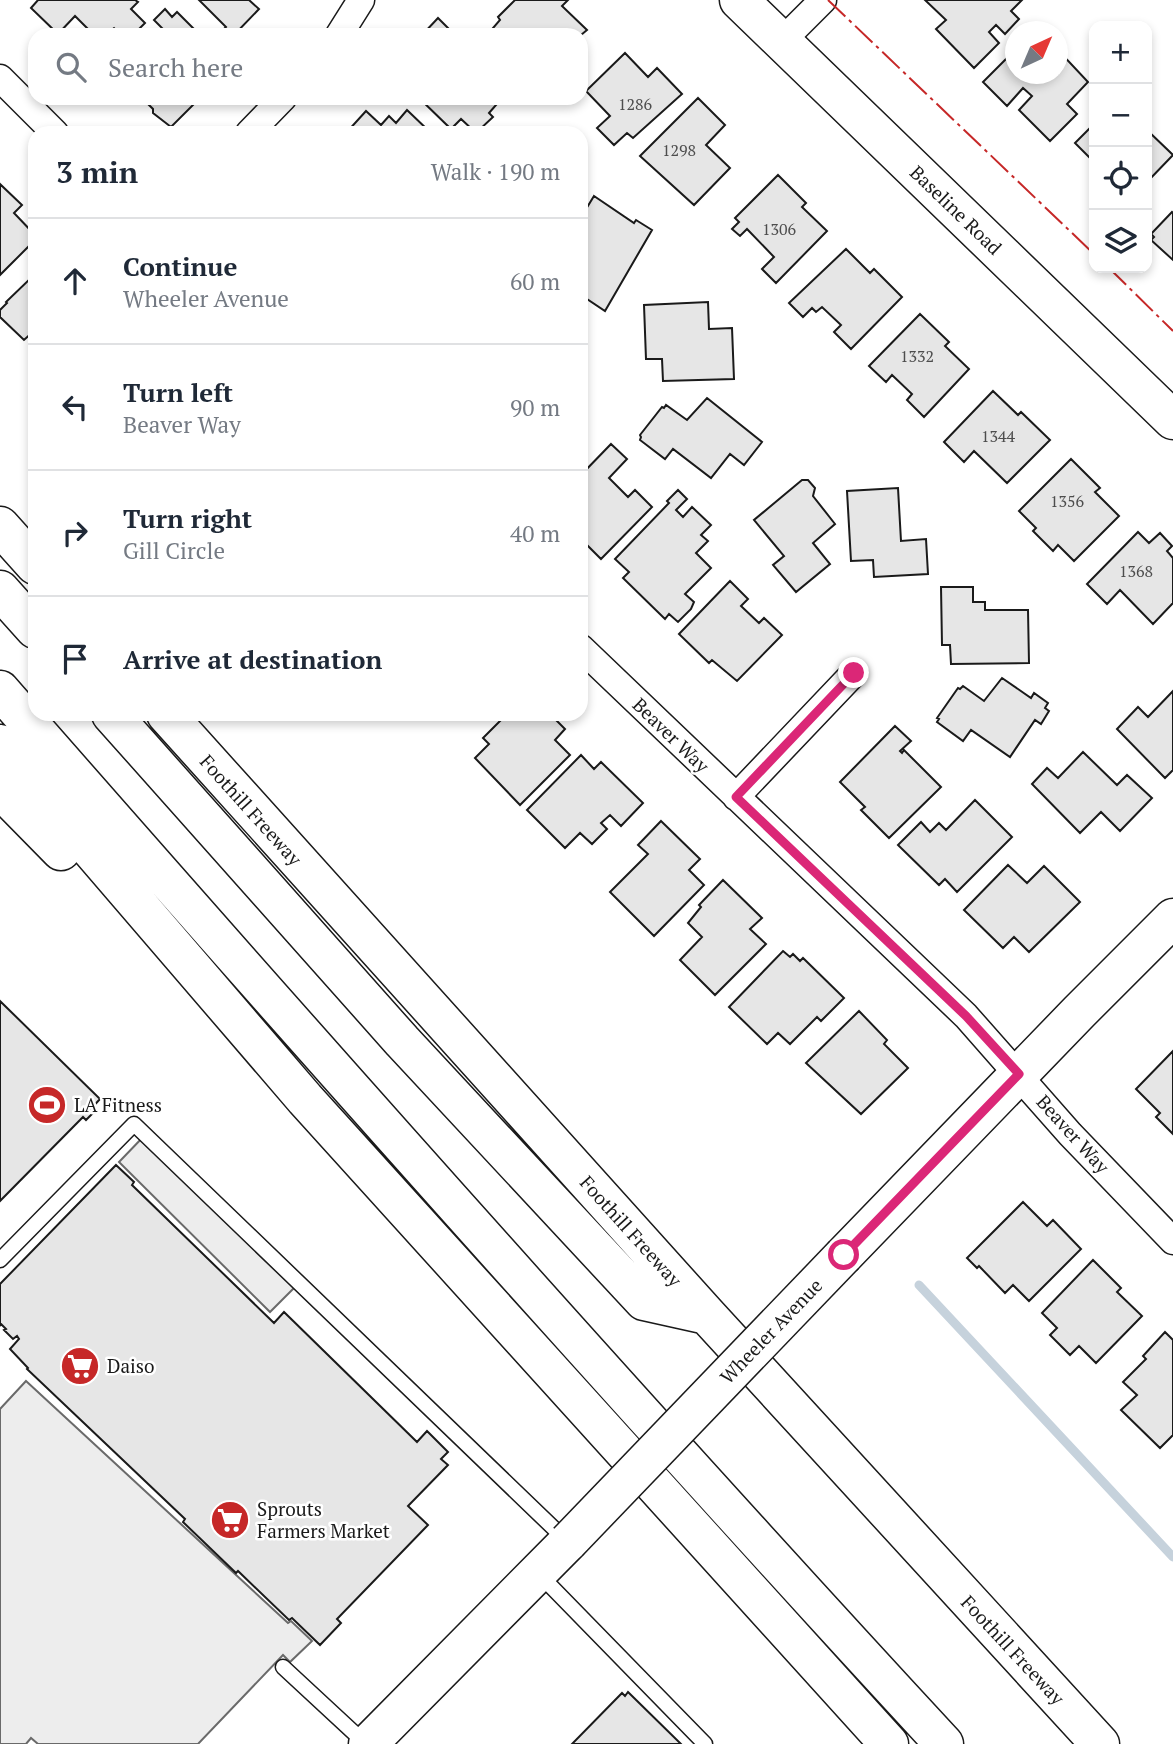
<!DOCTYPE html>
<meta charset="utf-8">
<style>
:root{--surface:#fff;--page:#f6f6f7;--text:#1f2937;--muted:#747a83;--line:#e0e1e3}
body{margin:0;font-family:"PT Serif",serif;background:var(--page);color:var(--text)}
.controls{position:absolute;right:21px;top:21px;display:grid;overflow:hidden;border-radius:14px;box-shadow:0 4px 10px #0003}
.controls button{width:63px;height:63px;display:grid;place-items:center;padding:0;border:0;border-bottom:2px solid var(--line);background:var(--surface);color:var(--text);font:35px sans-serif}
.compass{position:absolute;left:1005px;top:21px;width:63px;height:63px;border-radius:50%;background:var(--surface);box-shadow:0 4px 10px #0003;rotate:44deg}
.stop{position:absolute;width:21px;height:21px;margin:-16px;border:5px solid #db2777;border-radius:50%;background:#fff}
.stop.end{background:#db2777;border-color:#fff;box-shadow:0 2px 7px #0008}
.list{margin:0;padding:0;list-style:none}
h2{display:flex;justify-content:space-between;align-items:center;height:91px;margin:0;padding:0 28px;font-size:30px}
h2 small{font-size:23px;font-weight:400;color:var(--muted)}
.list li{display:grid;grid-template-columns:46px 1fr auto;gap:21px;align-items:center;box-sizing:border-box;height:126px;padding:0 28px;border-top:2px solid var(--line)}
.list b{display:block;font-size:26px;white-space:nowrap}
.list p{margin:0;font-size:23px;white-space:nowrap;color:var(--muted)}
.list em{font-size:23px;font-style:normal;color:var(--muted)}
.icon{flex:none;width:38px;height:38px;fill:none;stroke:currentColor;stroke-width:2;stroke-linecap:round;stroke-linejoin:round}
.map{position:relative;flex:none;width:1173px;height:1744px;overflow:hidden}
.search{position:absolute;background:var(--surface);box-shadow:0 4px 10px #0003;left:28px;top:28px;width:560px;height:77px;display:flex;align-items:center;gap:18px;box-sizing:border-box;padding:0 24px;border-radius:21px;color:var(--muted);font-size:26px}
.panel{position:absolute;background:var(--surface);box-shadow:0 4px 10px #0003;left:28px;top:126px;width:560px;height:595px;border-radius:21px}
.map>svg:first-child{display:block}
</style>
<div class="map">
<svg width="1173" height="1744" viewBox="0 0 1173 1744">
<rect width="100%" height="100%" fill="#fff"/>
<path fill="#ededed" stroke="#6a6a6a" stroke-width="2" d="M145 1135 298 1284 270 1312 119 1162Z
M26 1381 288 1623 291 1621 312 1641 290 1662 283 1655 198 1744H38L31 1738 26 1744H0V1409Z"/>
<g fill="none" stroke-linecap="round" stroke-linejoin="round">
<path stroke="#c6d2dc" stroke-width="9" d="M919 1285 1173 1557"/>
</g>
<path fill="#e6e6e6" stroke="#1a1a1a" stroke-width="2" d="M38 0H135L138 2 131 9 145 23 133 35H121L114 28 106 35H94L75 16 58 34 31 8Z
M199 0H249L259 9 234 35H231L224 29 226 27Z
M515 0H568L562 6 587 30 581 35H487L500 20 498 17Z
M925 0H1022L1011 11 1019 19 1005 34 996 25 989 32 999 43 974 68 936 29 946 20Z
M165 9 172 17 177 12 194 29 188 35H156L162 28 154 20Z
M438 18 455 35H422Z
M1016 49V74H1058V50L1088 82 1067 104 1077 114 1050 141 1019 110 1032 96 1023 88 1007 106 983 82Z
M625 53 648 77 657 68 682 94 633 138 627 133 614 145 597 128 610 116 586 91Z
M151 98H187L193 105 171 127 153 113V109L146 102Z
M419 98H489L496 105 489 113 493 117 476 133 461 119 451 129Z
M698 98 725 125 706 145 730 168 694 205 640 156Z
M407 110 431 133H346L366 111 381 125 389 116 396 123Z
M1094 124V159L1093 161 1075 143Z
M1147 130 1173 155 1147 182Z
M778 175 806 203 802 207 827 231 776 283 762 269 774 257 747 229 740 236 732 229 739 222 735 218Z
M0 184 22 205 14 213 35 235V240L0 275Z
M594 196 634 223 636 220 652 230 605 311 581 295V222L585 216 583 214Z
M1172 212 1173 213V260L1151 240 1154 237 1151 234Z
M846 249 870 273 874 269 902 297 851 349 834 332 841 325 822 307 816 312 812 308 803 317 789 303Z
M35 274V330L24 340 0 317V310L7 303 6 302Z
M708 302 709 329 732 328 734 379 663 381 662 359H646L644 305Z
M920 314 949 342 945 346 969 369 924 417 907 400 912 394 892 375 886 382 869 366Z
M993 391 1018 415 1021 412 1050 440 1007 483 974 451 964 462 944 442Z
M707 398 762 442 744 465 730 454 711 478 673 449 665 459 640 440 641 437 640 435 662 407 664 408 666 405 687 420Z
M611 444 627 459 609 478 628 497 635 490 652 507 601 559 581 539V475Z
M1071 459 1100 488 1095 492 1119 516 1074 561 1058 545 1053 551 1033 531 1036 528 1019 511Z
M802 480H808L815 488 813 496 835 524 813 543 830 564 796 592 773 565 784 556 754 520Z
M898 488 901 541 926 539 928 574 874 577 873 560 851 561 847 491Z
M678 490 687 499 676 510 683 517 692 507 711 525 701 535 708 541 696 553 711 568 685 594 694 602 691 609 678 622 669 614 665 619 623 578 629 572 615 559 669 503 667 501Z
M1138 532 1149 543 1160 533 1172 546 1167 551 1173 558V603L1153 624 1120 590 1107 604 1087 584Z
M730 581 748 599 741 606 759 623 764 618 782 635 737 681 712 660 709 663 679 634Z
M941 587H973V602H985V610H1028L1029 663 951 664 950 645H942Z
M1002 678 1031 698 1034 693 1048 703 1045 708 1049 711 1041 724 1035 720 1010 757 971 730 963 741 937 722 939 719 937 718 958 688 960 689 963 686 984 701Z
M1173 691V770L1165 778 1117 729 1138 707 1148 717Z
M550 714 565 729 555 740 570 755 520 805 475 758 489 744 483 738 505 716 504 714Z
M895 726 911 741 900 751 902 753 904 750 941 787 889 838 861 810 865 807 840 782Z
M1083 752 1117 785 1127 775 1152 798 1120 831 1101 812 1080 833 1032 784 1047 768 1058 778Z
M581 755 594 769 601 762 643 803 621 826 610 815 601 823 607 829 592 844 580 833 565 848 527 810Z
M975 800 1012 837 957 892 945 879 939 885 898 845 921 822 930 832 939 823 946 830Z
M661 821 700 859 689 870 704 885 654 936 610 892 648 854 638 845Z
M1008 865 1027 883 1044 866 1080 902 1029 952 1014 937 1003 948 964 910Z
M723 880 762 918 750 929 766 944 715 995 680 960 702 937 688 923 701 907 699 905Z
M783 951 790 957 793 954 800 961 803 958 844 998 821 1021 817 1017 790 1044 778 1033 767 1044 729 1007Z
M0 1001 100 1099 89 1111 92 1114 86 1120 83 1117 0 1201Z
M859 1011 887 1040 884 1044 908 1068 861 1114 806 1063Z
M1173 1051V1134L1156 1117 1160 1113 1136 1089Z
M116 1165 134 1182 132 1185 274 1323 284 1312 417 1442 427 1431 448 1452 441 1459 448 1465 408 1506 428 1525 337 1619 341 1623 320 1645 292 1618 289 1620 238 1571 236 1573 183 1522 185 1519 27 1369 28 1368 10 1349 19 1339 17 1336 13 1339 4 1330 6 1329 1 1324 0 1326V1284Z
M1023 1202 1047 1226 1053 1220 1081 1249 1029 1301 1013 1285 1005 1293 979 1266 977 1268 967 1258Z
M1093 1260 1121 1288 1117 1292 1142 1316 1096 1363 1079 1346 1070 1355 1050 1335 1057 1328 1042 1313Z
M1165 1332 1173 1340V1435L1160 1448 1121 1410 1137 1395 1123 1382 1146 1359 1143 1356Z
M628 1692 681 1744H572L622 1693 625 1696Z"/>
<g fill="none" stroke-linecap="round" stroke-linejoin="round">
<g stroke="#1a1a1a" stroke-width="17">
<path id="lane" d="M0 1260 134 1124 568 1542
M540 1575 705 1744
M283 1667 366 1744"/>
</g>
<g stroke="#1a1a1a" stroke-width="29">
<path id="street" d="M339 35 361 0
M782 41 823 0
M0 78 55 133
M249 133 283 98
M581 648 966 1016 1070 1134 1173 1241
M736 797 854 673"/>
</g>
<g stroke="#1a1a1a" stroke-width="41">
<path id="secondary" d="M844 1255 1079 1012 1173 918
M368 1744 568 1542"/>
</g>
<g stroke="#1a1a1a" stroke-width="41">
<path id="primary" d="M739 0 1173 420"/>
</g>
<g stroke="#1a1a1a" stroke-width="41">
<path id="highway" d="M0 526 35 565
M0 590 35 629
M0 690C311 1045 624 1398 944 1744
M111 714 402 1041 644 1301 707 1315
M166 714 707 1315 1100 1744
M0 744 305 1099 889 1744
M0 789 61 851"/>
</g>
<use href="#lane" stroke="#fff" stroke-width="14"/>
<use href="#street" stroke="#fff" stroke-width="26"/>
<use href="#secondary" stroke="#fff" stroke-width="38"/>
<use href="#primary" stroke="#fff" stroke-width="38"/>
<use href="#highway" stroke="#fff" stroke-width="38"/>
<g stroke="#1a1a1a" stroke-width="41" stroke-linecap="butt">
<path id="secondary-bridge" d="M568 1542 844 1255"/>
</g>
<use href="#secondary-bridge" stroke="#fff" stroke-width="38"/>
<path stroke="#c62828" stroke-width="2" stroke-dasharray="24 5 3.5 5" stroke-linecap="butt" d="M828 0 1094 254
M1109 268 1173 331"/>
</g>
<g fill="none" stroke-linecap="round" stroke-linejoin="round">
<path stroke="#db2777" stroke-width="9" d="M844 1255 1019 1074 966 1016 736 797 854 673"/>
</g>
<defs>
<g id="stadium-disc" transform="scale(2.0125)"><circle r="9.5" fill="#c62828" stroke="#fff"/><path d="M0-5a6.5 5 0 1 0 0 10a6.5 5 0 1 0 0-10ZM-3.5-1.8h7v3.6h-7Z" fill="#fff"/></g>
<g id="supermarket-disc" transform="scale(2.0125)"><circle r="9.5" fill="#c62828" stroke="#fff"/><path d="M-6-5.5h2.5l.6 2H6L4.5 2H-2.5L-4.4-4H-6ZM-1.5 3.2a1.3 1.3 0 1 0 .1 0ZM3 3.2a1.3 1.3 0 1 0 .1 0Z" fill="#fff"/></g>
</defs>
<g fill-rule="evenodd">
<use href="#stadium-disc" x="47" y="1105"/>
<use href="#supermarket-disc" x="80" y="1366"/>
<use href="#supermarket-disc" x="230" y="1520"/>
</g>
<g text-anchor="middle" stroke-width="5" stroke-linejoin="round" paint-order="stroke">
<g font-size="16" fill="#4d4d4d">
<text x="635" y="110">1286</text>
<text x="679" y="156">1298</text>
<text x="779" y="235">1306</text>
<text x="917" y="362">1332</text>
<text x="998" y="442">1344</text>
<text x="1067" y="507">1356</text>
<text x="1136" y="577">1368</text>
</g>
<g font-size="19" fill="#1a1a1a" stroke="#fff">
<text transform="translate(956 210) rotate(44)" y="7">Baseline Road</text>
<text transform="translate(671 735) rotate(44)" y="7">Beaver Way</text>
<text transform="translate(251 810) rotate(48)" y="7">Foothill Freeway</text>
<text transform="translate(1073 1134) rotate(48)" y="7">Beaver Way</text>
<text transform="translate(631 1231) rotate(48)" y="7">Foothill Freeway</text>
<text transform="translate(771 1331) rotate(-46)" y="7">Wheeler Avenue</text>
<text transform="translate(1013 1650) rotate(47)" y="7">Foothill Freeway</text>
</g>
<g font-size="19" fill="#1a1a1a" stroke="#fff" text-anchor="start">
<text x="74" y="1112">LA Fitness</text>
<text x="107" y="1373">Daiso</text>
<text x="257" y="1516">Sprouts<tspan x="257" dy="22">Farmers Market</tspan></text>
</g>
</g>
</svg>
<div class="controls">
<button>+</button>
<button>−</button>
<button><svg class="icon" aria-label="locate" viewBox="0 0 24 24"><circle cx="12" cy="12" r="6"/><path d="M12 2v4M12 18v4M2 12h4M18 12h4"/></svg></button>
<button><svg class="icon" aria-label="layers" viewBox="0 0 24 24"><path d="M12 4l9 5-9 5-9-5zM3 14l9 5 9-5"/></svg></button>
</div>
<svg class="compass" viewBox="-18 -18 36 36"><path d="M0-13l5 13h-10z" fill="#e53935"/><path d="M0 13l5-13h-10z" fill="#747a83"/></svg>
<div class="stop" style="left:844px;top:1255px"></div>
<div class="stop end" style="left:854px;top:673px"></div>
<div class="search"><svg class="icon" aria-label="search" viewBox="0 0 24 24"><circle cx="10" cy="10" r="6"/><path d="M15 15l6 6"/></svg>Search here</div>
<section class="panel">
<h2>3 min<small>Walk · 190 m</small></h2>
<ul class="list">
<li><svg class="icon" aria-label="ahead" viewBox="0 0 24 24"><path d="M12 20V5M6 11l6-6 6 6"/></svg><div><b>Continue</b><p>Wheeler Avenue</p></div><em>60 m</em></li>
<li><svg class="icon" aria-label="left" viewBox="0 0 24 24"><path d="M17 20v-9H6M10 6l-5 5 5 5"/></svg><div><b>Turn left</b><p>Beaver Way</p></div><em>90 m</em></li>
<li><svg class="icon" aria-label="right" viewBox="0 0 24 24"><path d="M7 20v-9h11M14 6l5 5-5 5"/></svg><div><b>Turn right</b><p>Gill Circle</p></div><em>40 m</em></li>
<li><svg class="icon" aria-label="arrive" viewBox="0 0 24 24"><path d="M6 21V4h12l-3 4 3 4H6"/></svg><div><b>Arrive at destination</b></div></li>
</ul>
</section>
</div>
